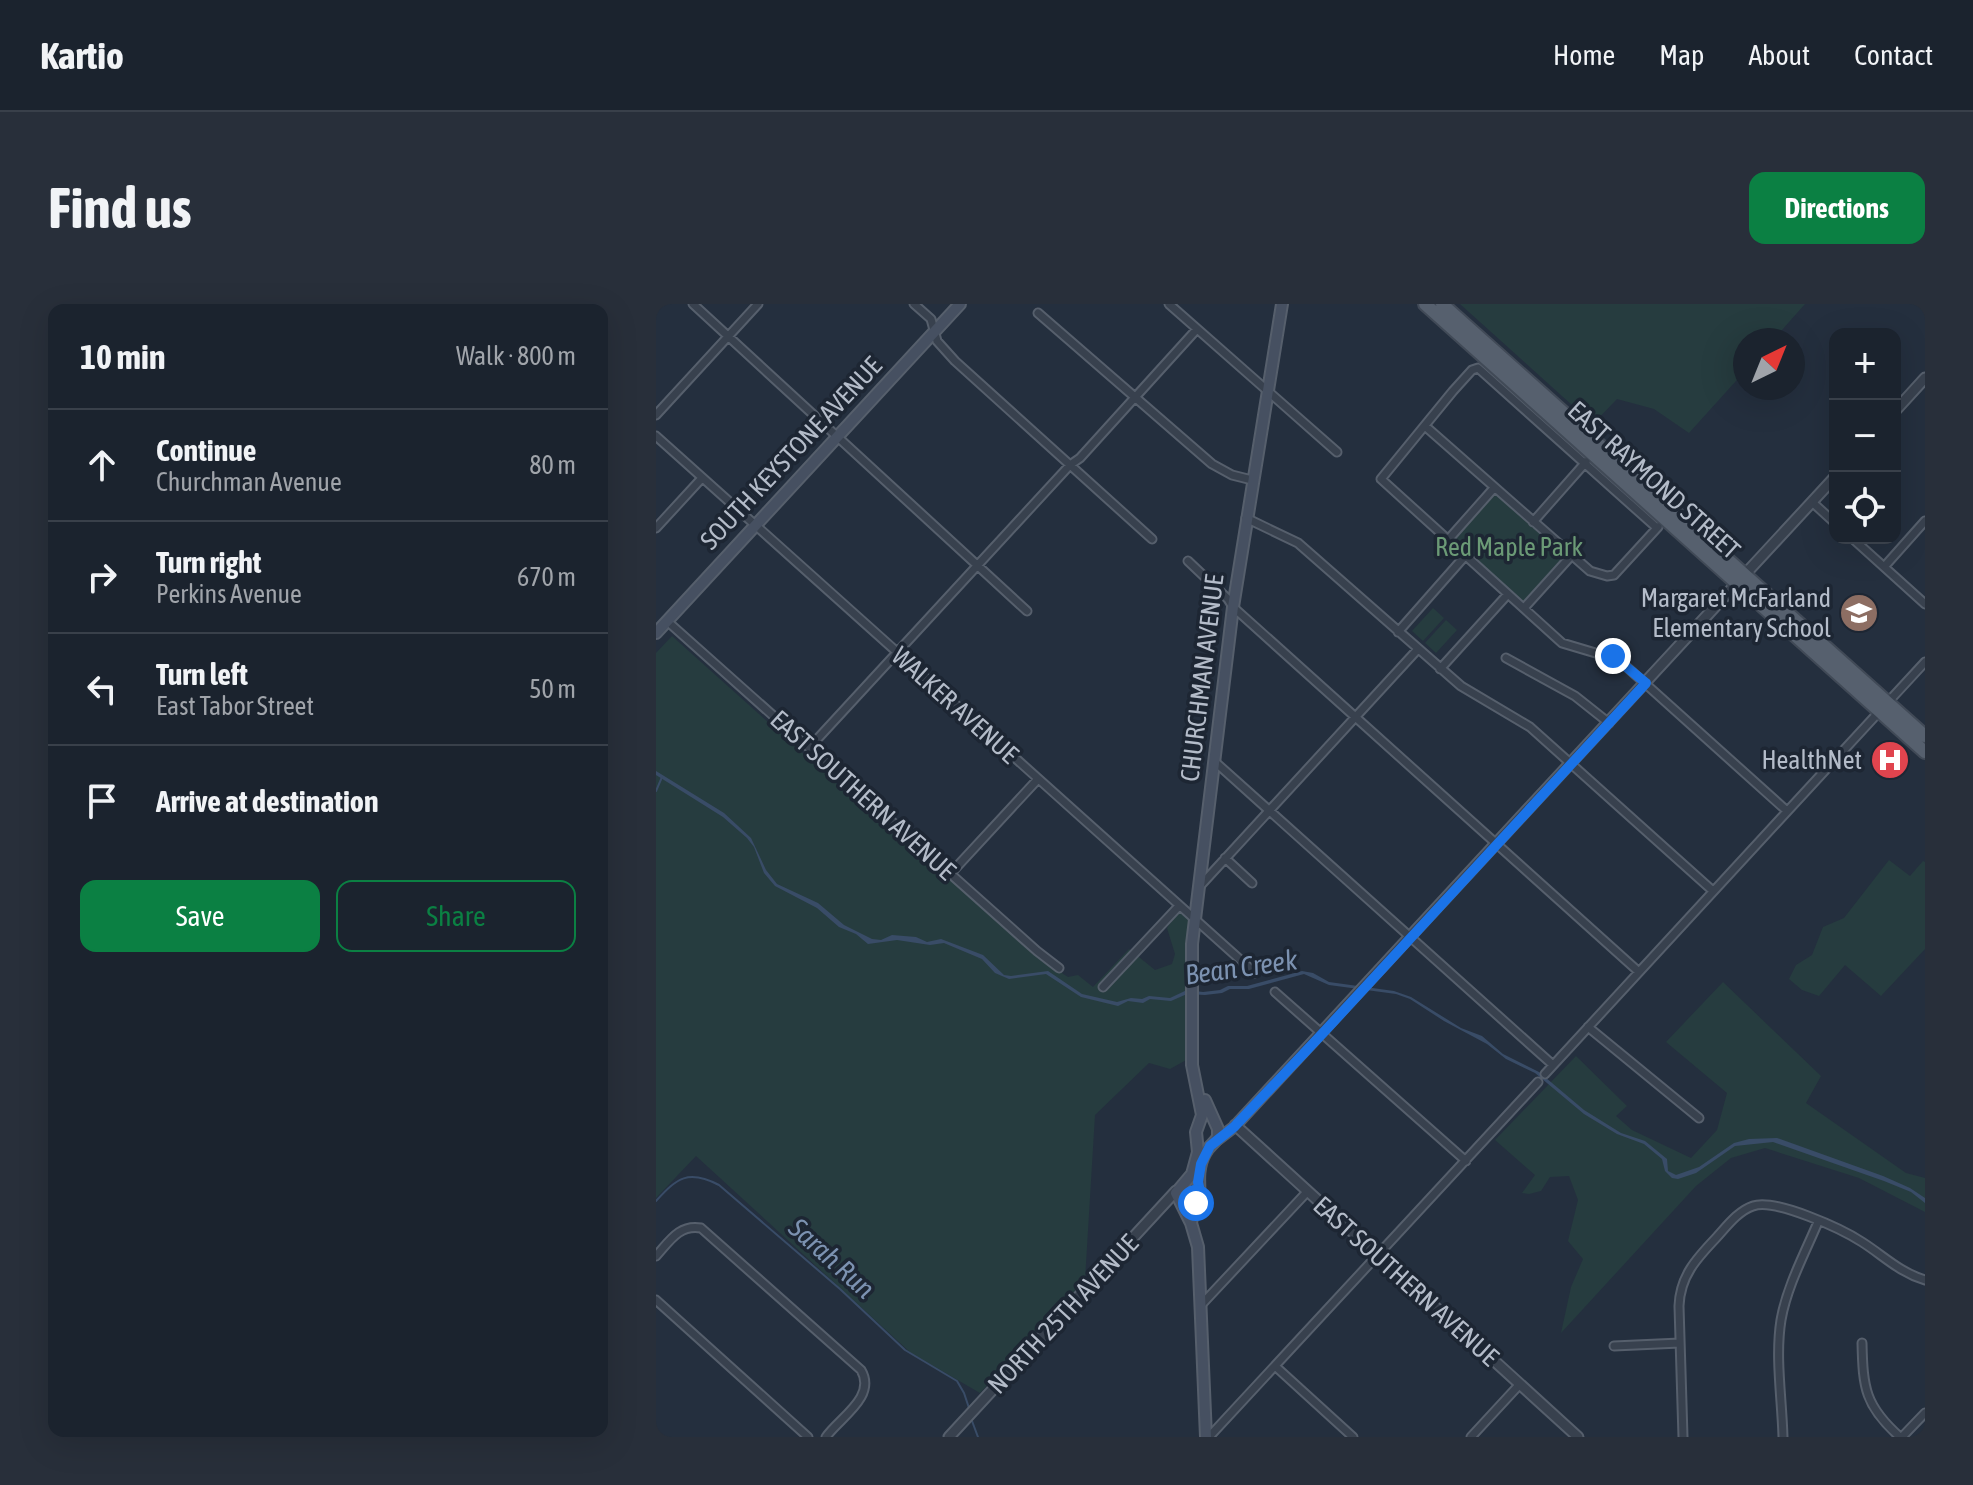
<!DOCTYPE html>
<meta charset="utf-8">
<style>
:root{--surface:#1b232e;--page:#282f3a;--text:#f1f3f6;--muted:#a0a4aa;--line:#39404a;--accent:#0b8043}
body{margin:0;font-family:"Asap Condensed",sans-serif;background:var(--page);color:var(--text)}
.controls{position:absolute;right:24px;top:24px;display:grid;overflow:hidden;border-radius:16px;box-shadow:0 8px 32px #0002}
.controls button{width:72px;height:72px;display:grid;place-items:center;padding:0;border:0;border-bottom:2px solid var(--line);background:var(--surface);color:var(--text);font:40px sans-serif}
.compass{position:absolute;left:1077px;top:24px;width:72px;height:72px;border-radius:50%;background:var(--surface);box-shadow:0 8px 32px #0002;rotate:43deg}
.stop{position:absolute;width:24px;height:24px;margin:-18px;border:6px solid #1a73e8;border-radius:50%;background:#fff}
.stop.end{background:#1a73e8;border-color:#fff;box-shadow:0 2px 8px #0008}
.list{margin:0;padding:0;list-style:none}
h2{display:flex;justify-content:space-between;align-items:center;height:104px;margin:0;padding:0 32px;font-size:34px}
h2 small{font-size:26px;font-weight:400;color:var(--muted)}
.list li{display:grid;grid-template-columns:52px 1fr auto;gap:24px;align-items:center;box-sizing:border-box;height:112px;padding:0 32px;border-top:2px solid var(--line)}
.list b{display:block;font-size:30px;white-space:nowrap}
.list p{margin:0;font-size:26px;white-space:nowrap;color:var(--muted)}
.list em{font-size:26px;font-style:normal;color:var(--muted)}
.actions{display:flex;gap:16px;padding:24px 32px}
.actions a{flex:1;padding:18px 0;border:2px solid var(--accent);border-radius:16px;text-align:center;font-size:28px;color:var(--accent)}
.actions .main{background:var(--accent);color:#fff}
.icon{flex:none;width:44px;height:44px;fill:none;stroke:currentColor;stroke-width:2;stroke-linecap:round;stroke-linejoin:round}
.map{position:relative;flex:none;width:1269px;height:1133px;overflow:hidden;border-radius:16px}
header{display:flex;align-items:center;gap:48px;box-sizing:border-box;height:112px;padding:0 40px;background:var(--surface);border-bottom:2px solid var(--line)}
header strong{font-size:38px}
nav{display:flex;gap:44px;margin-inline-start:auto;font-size:28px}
.intro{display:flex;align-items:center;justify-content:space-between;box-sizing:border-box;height:192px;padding:0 48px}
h1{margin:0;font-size:56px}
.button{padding:20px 36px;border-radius:16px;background:var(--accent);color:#fff;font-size:28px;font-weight:700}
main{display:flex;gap:48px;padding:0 48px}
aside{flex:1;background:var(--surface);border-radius:16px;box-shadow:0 8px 32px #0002}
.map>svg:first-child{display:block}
</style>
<header>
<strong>Kartio</strong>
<nav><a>Home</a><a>Map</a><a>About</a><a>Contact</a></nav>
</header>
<div class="intro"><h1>Find us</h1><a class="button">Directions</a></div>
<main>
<aside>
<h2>10 min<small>Walk · 800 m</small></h2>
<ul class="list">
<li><svg class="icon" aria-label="ahead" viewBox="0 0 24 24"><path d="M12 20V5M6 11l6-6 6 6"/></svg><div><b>Continue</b><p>Churchman Avenue</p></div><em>80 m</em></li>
<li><svg class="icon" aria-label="right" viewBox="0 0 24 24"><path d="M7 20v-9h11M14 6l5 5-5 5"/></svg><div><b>Turn right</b><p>Perkins Avenue</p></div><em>670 m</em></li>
<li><svg class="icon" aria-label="left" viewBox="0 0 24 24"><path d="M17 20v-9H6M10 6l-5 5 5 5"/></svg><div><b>Turn left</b><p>East Tabor Street</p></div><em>50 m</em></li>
<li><svg class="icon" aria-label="arrive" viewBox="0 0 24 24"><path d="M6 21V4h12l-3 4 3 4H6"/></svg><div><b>Arrive at destination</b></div></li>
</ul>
<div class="actions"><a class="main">Save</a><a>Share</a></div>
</aside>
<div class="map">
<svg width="1269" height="1133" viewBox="0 0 1269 1133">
<rect width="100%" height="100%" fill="#242f3e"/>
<path fill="#263c3f" d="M804 0H1149L1117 36H1089V67L1033 129 998 105 961 95 937 120Z
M839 190 909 251 867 298 798 236Z
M777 304 788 314 767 337 756 327Z
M790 316 801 326 780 349 769 339Z
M16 332 256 547 263 546 378 648 377 650 412 673 422 671 437 683 473 645 499 666 516 660 519 650 511 624 523 607 534 617 532 755 514 765 493 759 439 811 429 976 324 1089 255 1049 40 852 0 894V349Z
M1233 556 1254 572 1267 557 1269 558V645L1225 692 1189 661 1163 692 1146 686 1133 675 1140 661 1156 651 1167 623 1188 614Z
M1067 678 1165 772 1150 799 1250 869 1269 874V908L1203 874 1109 844 1075 854 1040 882 905 1029 915 983 927 955 912 937 922 896 913 872 894 873 885 887 873 890 866 889 879 871 839 836 920 752 971 802 960 812 976 826 1035 854 1061 826 1071 789 1010 738Z"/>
<path fill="#394c67" d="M0 467 68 509 95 534 110 566 121 580 162 599 188 621 216 635 225 636 236 631 260 633 271 638 285 635 327 651 348 671 355 672 392 667 426 690 461 698 475 694 486 695 493 692 514 694 531 686 547 688 564 686 572 682H591L646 667 657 669 673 678 738 687 755 693 805 724 826 732 847 750 883 768 928 806 965 829 989 837 1011 855 1012 867 1020 871 1043 863 1078 839 1093 835 1121 834 1227 872 1254 884 1269 894V899L1255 888 1228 877 1117 838 1079 842 1040 869 1022 875 1016 874 1009 867 1006 855 988 840 961 830 928 810 879 769 850 755 831 740 788 717 754 695 740 690 673 681 648 670 593 685H574L566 689 549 691 531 690 515 697 494 695 487 699 472 697 462 702 425 693 390 670 353 675 339 669 326 655 288 639 274 641 241 636 212 640 200 630 183 623 161 604 119 582 108 569 98 543 91 534 67 513 0 471Z"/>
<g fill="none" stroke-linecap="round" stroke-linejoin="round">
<path stroke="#394c67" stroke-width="2" d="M0 487 6 473
M0 897C21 874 32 865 63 881L184 985 249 1046 301 1077 308 1089 313 1104
M316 1117 322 1133"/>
<g stroke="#565f6c" stroke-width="11">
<path id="minor" d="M37 0 371 307
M258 0 275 15 281 37 299 57 496 235
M513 0 681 148
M382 9 556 160 576 171 596 176
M0 111 102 0
M769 122 934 267 951 272 958 271 1002 223
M0 132 599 669
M1156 198 1179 219
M590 214 642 239 805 382 874 423 1057 587
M877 218 930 158
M0 224 46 174
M1001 224 822 64 816 66 797 87 725 175 906 339 963 356 1131 507
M1196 234 1269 300
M791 237 838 184
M532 257 572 295 577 303 983 668
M1228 263 1269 217
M868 304 915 252
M11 317 381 647 403 664
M742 328 809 252
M850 354 919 392 953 419
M784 365 852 290
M153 444 414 161 424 154 541 25
M558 457 897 761
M569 554 596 579
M295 569 382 475
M544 582 762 345
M447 683 523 602
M619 688 810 857
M932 723 1043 814
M889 770 1269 358
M0 952C13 938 23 920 45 924L205 1066C221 1093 183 1114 170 1133
M0 996 152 1133
M546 1000 651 888
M1206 1039C1207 1084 1209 1102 1244 1133
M958 1042 1024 1039
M619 1062 697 1133
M553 1133 882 778
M815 1133 864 1080
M1027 1133 1023 1002C1024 972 1041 954 1060 934 1071 922 1082 907 1097 902 1119 894 1186 925 1206 938 1228 952 1243 968 1269 976
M1127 1133C1126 1095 1119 1053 1125 1016 1131 982 1149 949 1162 918
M1246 1133 1269 1109"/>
</g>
<g stroke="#565f6c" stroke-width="13">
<path id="tertiary" d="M1239 107 1269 74
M579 821 922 1133
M561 836 578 823 1179 173
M293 1133 520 887"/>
</g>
<g stroke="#565f6c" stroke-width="14">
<path id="secondary" d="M0 329 304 0
M535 919 538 903 544 894C543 878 541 863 550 848 553 842 559 839 562 833V825L549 796
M550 1133 542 943 535 919 520 889 536 870 542 848 540 828 546 811 536 761V640L577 303 626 0"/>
</g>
<g stroke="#414a57" stroke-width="16">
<path id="primary" d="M769 0 1269 448
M786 0 1269 432"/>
</g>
<use href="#minor" stroke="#38414e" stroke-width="7"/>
<use href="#tertiary" stroke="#38414e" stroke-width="9"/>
<use href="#secondary" stroke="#465061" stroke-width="10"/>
<use href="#primary" stroke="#56606e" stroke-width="12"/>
</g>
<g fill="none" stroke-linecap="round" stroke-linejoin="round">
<path stroke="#1a73e8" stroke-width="10" d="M540 899 545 892 542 878 545 860 554 842 578 823 666 730 990 379 957 352"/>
</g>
<defs>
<g id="school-disc" transform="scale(2)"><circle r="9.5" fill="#8d6e63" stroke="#1d2633"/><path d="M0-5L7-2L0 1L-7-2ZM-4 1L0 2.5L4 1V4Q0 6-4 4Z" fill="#fff"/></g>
<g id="hospital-disc" transform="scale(2)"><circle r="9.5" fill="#e0444e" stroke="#1d2633"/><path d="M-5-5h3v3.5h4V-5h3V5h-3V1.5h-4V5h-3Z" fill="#fff"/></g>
</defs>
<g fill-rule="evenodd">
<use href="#school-disc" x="1203" y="309"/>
<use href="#hospital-disc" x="1234" y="456"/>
</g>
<g text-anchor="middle" stroke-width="7" stroke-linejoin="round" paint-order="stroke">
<g font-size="26" fill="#b4bcc9" stroke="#1d2633">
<text transform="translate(135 149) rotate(-47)" y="9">SOUTH KEYSTONE AVENUE</text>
<text transform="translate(998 176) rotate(42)" y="9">EAST RAYMOND STREET</text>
<text transform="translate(546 374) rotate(-83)" y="9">CHURCHMAN AVENUE</text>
<text transform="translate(299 401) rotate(42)" y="9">WALKER AVENUE</text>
<text transform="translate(207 491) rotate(42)" y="9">EAST SOUTHERN AVENUE</text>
<text transform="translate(750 977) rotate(42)" y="9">EAST SOUTHERN AVENUE</text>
<text transform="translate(407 1010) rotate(-47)" y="9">NORTH 25TH AVENUE</text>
</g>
<g font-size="26" fill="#6b9a76" stroke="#1d2633">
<text x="853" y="252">Red Maple Park</text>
</g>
<g font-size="26" fill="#b4bcc9" stroke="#1d2633" text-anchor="end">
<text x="1175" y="303">Margaret McFarland<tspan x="1175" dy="30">Elementary School</tspan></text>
<text x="1206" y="465">HealthNet</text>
</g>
<g font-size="28" font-style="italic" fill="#7c92b1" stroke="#1d2633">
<text transform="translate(585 663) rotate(-8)" y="10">Bean Creek</text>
<text transform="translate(176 954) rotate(42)" y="10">Sarah Run</text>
</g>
</g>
</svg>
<div class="controls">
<button>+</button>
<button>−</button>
<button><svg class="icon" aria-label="locate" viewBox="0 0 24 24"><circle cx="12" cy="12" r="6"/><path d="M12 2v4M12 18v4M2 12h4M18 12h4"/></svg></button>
</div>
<svg class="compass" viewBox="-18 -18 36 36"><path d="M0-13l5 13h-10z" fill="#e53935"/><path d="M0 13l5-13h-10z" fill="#a0a4aa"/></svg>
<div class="stop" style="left:540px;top:899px"></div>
<div class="stop end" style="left:957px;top:352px"></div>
</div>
</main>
